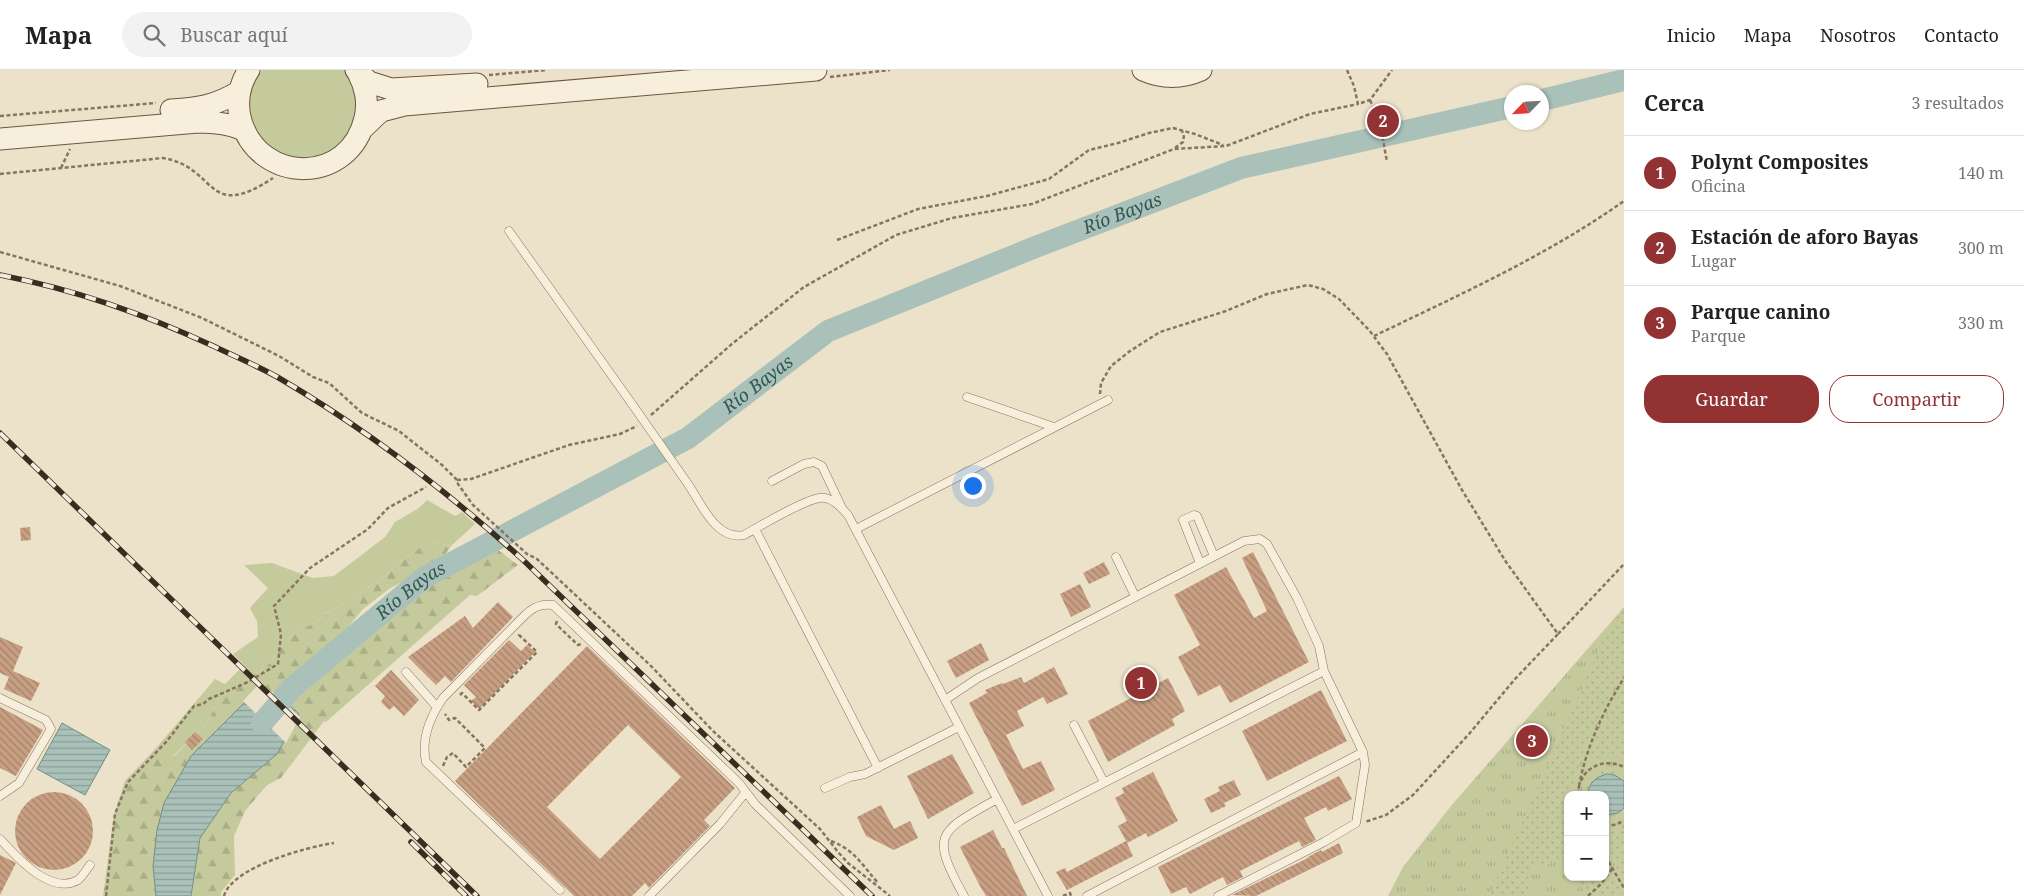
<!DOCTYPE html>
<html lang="es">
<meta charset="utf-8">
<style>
:root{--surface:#fff;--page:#f2f2f2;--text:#202124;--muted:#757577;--line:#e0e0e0;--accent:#933233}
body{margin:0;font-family:"Noto Serif",serif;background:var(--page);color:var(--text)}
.controls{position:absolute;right:15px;bottom:15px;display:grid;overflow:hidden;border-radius:10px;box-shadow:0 1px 4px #0004}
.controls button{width:45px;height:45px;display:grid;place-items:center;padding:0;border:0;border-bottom:1px solid var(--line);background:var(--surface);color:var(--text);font:25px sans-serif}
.compass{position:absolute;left:1504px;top:15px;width:45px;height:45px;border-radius:50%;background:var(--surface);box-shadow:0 1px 4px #0004;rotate:245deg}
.you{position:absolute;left:972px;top:415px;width:18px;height:18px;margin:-12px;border:4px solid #fff;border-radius:50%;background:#1a73e8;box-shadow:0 0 0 8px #1a73e833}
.badge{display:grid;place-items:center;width:32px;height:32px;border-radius:50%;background:var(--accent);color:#fff;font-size:16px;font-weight:700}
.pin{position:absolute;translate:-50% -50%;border:2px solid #fff;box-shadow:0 1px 5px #0006}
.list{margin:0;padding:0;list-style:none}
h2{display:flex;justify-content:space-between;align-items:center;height:65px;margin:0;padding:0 20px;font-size:21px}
h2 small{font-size:16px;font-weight:400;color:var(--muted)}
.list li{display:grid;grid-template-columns:32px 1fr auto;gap:15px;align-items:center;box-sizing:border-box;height:75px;padding:0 20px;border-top:1px solid var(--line)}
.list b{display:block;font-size:19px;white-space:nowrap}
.list p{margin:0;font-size:16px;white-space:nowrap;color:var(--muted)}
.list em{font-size:16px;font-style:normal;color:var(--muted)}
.actions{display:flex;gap:10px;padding:15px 20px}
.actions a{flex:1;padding:11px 0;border:1px solid var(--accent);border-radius:20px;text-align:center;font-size:18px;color:var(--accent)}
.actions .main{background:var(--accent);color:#fff}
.icon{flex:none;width:28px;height:28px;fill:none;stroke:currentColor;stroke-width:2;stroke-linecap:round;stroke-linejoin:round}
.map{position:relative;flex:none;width:1624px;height:826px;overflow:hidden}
header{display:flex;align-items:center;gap:30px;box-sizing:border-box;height:70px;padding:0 25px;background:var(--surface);border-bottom:1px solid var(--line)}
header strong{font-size:24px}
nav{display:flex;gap:28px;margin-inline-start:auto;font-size:18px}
.search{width:350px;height:45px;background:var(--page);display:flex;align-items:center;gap:12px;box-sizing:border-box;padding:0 18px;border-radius:28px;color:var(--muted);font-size:19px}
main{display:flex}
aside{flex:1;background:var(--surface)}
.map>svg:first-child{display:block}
</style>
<header>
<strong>Mapa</strong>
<div class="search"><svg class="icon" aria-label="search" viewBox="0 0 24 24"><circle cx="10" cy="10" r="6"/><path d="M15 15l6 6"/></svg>Buscar aquí</div>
<nav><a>Inicio</a><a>Mapa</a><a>Nosotros</a><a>Contacto</a></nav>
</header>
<main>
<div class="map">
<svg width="1624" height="826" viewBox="0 0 1624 826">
<defs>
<pattern id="forest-firs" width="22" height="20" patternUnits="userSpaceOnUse" patternTransform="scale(1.25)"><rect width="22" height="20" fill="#c5ca9d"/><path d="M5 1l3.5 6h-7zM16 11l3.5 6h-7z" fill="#aaae87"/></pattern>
<pattern id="park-tufts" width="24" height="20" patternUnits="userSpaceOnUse" patternTransform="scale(1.25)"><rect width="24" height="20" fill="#c5ca9d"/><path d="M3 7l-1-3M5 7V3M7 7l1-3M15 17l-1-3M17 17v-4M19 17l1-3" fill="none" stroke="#aaae87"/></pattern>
<pattern id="garden-dots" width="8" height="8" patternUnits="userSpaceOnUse" patternTransform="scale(1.25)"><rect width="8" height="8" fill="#c5ca9d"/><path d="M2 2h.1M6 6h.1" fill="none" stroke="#aaae87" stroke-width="1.8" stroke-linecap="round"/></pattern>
<pattern id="water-rules" width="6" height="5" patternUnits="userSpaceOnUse" patternTransform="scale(1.25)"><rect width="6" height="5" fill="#aac1ba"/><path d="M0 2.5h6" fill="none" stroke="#8b9d97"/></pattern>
<pattern id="building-back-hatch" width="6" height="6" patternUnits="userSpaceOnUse" patternTransform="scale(1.25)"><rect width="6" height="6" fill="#c89f82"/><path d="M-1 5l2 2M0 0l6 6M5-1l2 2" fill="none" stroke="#a3826a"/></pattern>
</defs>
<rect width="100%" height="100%" fill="#ece2c9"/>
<path fill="#c5ca9d" d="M262 0H346C358 19 360 29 353 50 351 56 350 64 347 68 303 126 215 56 262 0Z
M427 430 455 446 462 442 475 454 451 476 430 471 401 491 380 510 288 569 269 594 221 627 206 654 172 687 157 677 215 609 225 614 244 595 233 584 258 567 257 551 250 538 268 518 244 495 272 493 313 508 334 506 385 467 395 452 419 438Z"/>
<path fill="url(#forest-firs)" d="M430 471 451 476 440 492 389 519 363 539 349 556 359 562 381 549 436 507 497 479 518 495 477 526 470 525 326 652 324 651 281 708 267 715 245 741 234 766 235 805 221 822V826H191L200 768 231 723 277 684 299 644 289 635 259 618 224 653 157 760 153 796 156 826H103L114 744 125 711 157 677 173 687 206 654 221 627 269 594 288 569 380 510 401 491Z"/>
<path fill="url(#park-tufts)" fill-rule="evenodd" d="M1624 537V826H1388L1403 797 1451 736ZM1568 725H1605V807H1568Z"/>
<path fill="url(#garden-dots)" d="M1624 537V599L1602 640 1585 676 1576 703 1573 725H1568V794L1563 792 1561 788 1551 789V794L1536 795 1530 798 1528 809 1529 826H1489L1607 562Z
M1624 615V689C1612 685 1601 687 1589 690L1597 664Z
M1607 699 1623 704 1624 711 1620 707 1588 720V725H1583C1583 710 1593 702 1607 699Z
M1624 758V811L1605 777V760Z
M1614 805 1624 826H1594Z
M1576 807H1602L1586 825Z"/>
<path fill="url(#water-rules)" stroke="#708f87" d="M259 618 289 635 299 644 277 684 231 723 200 768 191 826H156L153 796 157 760 164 733 191 686Z
M62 653 110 680 85 725 37 699Z
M1607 704 1614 705 1624 711V738L1618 743 1605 745V725H1588C1588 713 1596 707 1607 704Z"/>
<path fill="#ece2c9" d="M257 616 273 622 300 647 286 673 243 631Z"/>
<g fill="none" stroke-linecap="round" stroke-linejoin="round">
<g stroke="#aac1ba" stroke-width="22">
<path d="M1542 30 1624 10"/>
<path id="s1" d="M262 653 293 617 425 507 688 368 828 261 1033 178 1241 98 1512 37"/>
</g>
</g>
<path fill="url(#building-back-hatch)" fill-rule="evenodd" d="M30 457 31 470 21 471 20 458Z
M1253 482 1309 592 1230 633 1220 615 1198 626 1178 587 1200 575 1174 525 1226 497 1254 548 1267 541 1242 488Z
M1104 492 1110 504 1089 514 1083 503Z
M1080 514 1091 537 1071 547 1060 524Z
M498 532 513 547 451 612 445 606 436 615 408 587 465 546 473 558Z
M0 567 23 577 13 601 40 613 31 631 4 619 9 607 0 603Z
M509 570 521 581 527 575 535 582 479 639 471 631 476 627 464 615Z
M981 573 989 590 956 608 947 591Z
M587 576 735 718 704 750 710 756 649 818 645 813 632 826H574L455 711ZM628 655 681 707 600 789 547 737Z
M1054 597 1068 624 1047 634 1043 627 1017 641 1024 656 1006 665 1023 699 1041 691 1055 720 1022 736 969 633 987 623 985 620 1002 613 1003 614 1021 607 1024 613Z
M391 600 419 630 404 646 394 636 389 640 381 632 385 626 375 616Z
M1168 608 1185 641 1172 649 1175 655 1108 692 1088 651Z
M1321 620 1347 671 1267 711 1242 661Z
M0 637 43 660 16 706 0 698Z
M195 662 203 669 192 680 185 672Z
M952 684 974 723 928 749 907 706Z
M1153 702 1178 751 1148 767 1146 763 1127 773 1133 786 1067 820 1056 802 1065 798 1067 802 1126 771 1118 756 1127 751 1115 728 1124 723 1122 718Z
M1339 706 1352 729 1328 741 1326 737 1304 748 1316 770 1302 777 1299 771 1240 801 1243 807 1227 815 1223 807 1190 824 1186 817 1171 824 1158 797Z
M1234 710 1241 725 1224 733 1226 736 1211 743 1204 729 1220 721 1218 717Z
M15 761a39 39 0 1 1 78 0a39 39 0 1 1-78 0Z
M881 735 894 759 910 751 918 768 894 780 866 766 857 747Z
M993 760 1002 778H1004L1027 826H986L981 818 960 777Z
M1339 773 1343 783 1256 826 1232 825 1308 788V787L1321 780 1322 782Z
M0 785 16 793 0 825Z"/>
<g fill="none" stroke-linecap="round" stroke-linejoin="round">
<g stroke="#88745f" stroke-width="9">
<path id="lane" d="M509 161 632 334
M967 327 1054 357
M772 411 804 394 814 392 822 396 841 436
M688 414C701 433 716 471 744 465 760 456 802 431 819 428 831 426 841 437 848 445L1048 826
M755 459 878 698
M856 459 1108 330
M1116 487 1135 526
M1200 493 1183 450 1194 445 1197 446 1214 486
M406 602 437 637
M0 628 46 650 51 659 19 713 0 726
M945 630 978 608 1244 471 1260 469 1267 474 1297 528 1319 576 1324 601 1013 759
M1074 655 1104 712
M825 718 850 707 865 704 959 657
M0 769C16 786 50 826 78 810 82 807 87 799 90 795
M560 820 426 692C421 670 430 647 443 628L521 549C531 539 538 533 553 535L739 713 755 734 850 826
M649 826 720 754 745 723
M964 826C929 763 939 762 997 729
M1087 826 1363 682 1324 601
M1218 826 1324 772 1356 753 1365 695 1363 682"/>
</g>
<g stroke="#6a5642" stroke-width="23">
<path id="secondary" d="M249 0C239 14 236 34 241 51 260 115 350 115 365 48 367 39 367 27 364 18 363 12 359 6 357 0
M356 0 369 12 391 19 477 14
M1143 0C1163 9 1181 9 1201 0
M171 40C200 38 215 36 240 21
M363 58 381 41 404 35 816 0
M0 69 198 52C213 52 229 53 244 60"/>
</g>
<path stroke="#88745f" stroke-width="2.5" stroke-dasharray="4 2.5" stroke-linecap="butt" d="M1347 0 1354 16 1358 34 1370 30 1392 0
M489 5 547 0
M830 7 890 0
M1370 30 1380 53 1387 92
M0 46 156 33
M1175 78 1183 72 1184 65 1182 61
M61 98 70 79
M0 104 163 88C218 97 205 153 273 108
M837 170 918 139 987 126 1049 109 1089 80 1118 73 1149 63 1173 58 1195 64 1223 75
M0 182 120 216 202 248 279 286 313 307 329 313 362 343 399 361 442 395 457 410 458 414 473 435 527 484 537 489 651 596 713 661 820 759 838 782 848 793 890 826
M1374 266C1459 225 1546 186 1624 131
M1100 324 1101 313 1111 296 1130 281 1160 262 1226 241 1267 224 1308 215 1323 219 1339 229 1369 260 1387 284 1462 420 1506 492 1558 564 1515 609 1469 664 1413 725 1386 745 1365 752
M651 345 733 273 804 217 896 165 952 148 1032 134 1174 79 1226 76 1310 44 1358 34
M457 410 471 409 569 375 620 364 637 356
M557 551 556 554 578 575 581 574
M1558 564 1624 494
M460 625 462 623 479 640 537 582 519 565 521 563
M443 696 447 687 453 683 466 697 485 678 455 648 449 650 445 644
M1581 711C1588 694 1608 689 1624 697
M1579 716C1586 678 1603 641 1624 608
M1578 725 1579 716
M1605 755H1614L1624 751
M831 771C855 780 862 795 878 813
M1605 786 1624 818
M106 826 115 744 128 712 167 671 194 636 203 634 209 629 248 612 278 594 281 564 274 536 310 498 368 459 388 438 426 417
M224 826C232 797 307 777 334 773
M1063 826 1070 823 1071 826
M1588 826 1601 814 1612 799"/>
<use href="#lane" stroke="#f7efdc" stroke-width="8"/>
<use href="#secondary" stroke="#f7efdc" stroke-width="21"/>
<g stroke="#392d21" stroke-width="5.5">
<path id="rail" d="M0 205C76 220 141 243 211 275 234 286 258 296 279 308 366 359 447 421 522 489L872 826
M0 363 477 826
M411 772 466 826"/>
</g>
<use href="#rail" stroke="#f4ecd8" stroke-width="4" stroke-dasharray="11" stroke-linecap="butt"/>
<g stroke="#88745f" stroke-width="9" stroke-linecap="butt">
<path id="lane-bridge" d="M632 334 688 414"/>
</g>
<use href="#lane-bridge" stroke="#f7efdc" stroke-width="8"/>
</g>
<g text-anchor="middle" stroke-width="4.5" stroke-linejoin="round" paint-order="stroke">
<g font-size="18" font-style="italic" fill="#325855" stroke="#f4ecd8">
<text dy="6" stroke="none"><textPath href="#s1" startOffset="1010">Río Bayas</textPath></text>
<text dy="6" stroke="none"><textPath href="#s1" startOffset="605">Río Bayas</textPath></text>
<text dy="6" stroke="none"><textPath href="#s1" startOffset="200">Río Bayas</textPath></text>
</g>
</g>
</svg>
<div class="controls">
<button>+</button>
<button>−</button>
</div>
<svg class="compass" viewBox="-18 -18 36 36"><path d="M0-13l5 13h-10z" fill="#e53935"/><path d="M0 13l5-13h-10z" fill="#757577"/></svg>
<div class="you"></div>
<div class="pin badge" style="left:1141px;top:613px">1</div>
<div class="pin badge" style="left:1383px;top:51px">2</div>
<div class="pin badge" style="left:1532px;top:671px">3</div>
</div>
<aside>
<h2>Cerca<small>3 resultados</small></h2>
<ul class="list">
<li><span class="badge">1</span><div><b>Polynt Composites</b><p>Oficina</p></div><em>140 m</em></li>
<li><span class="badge">2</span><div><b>Estación de aforo Bayas</b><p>Lugar</p></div><em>300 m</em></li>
<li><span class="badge">3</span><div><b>Parque canino</b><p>Parque</p></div><em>330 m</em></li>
</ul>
<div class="actions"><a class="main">Guardar</a><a>Compartir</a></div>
</aside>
</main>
